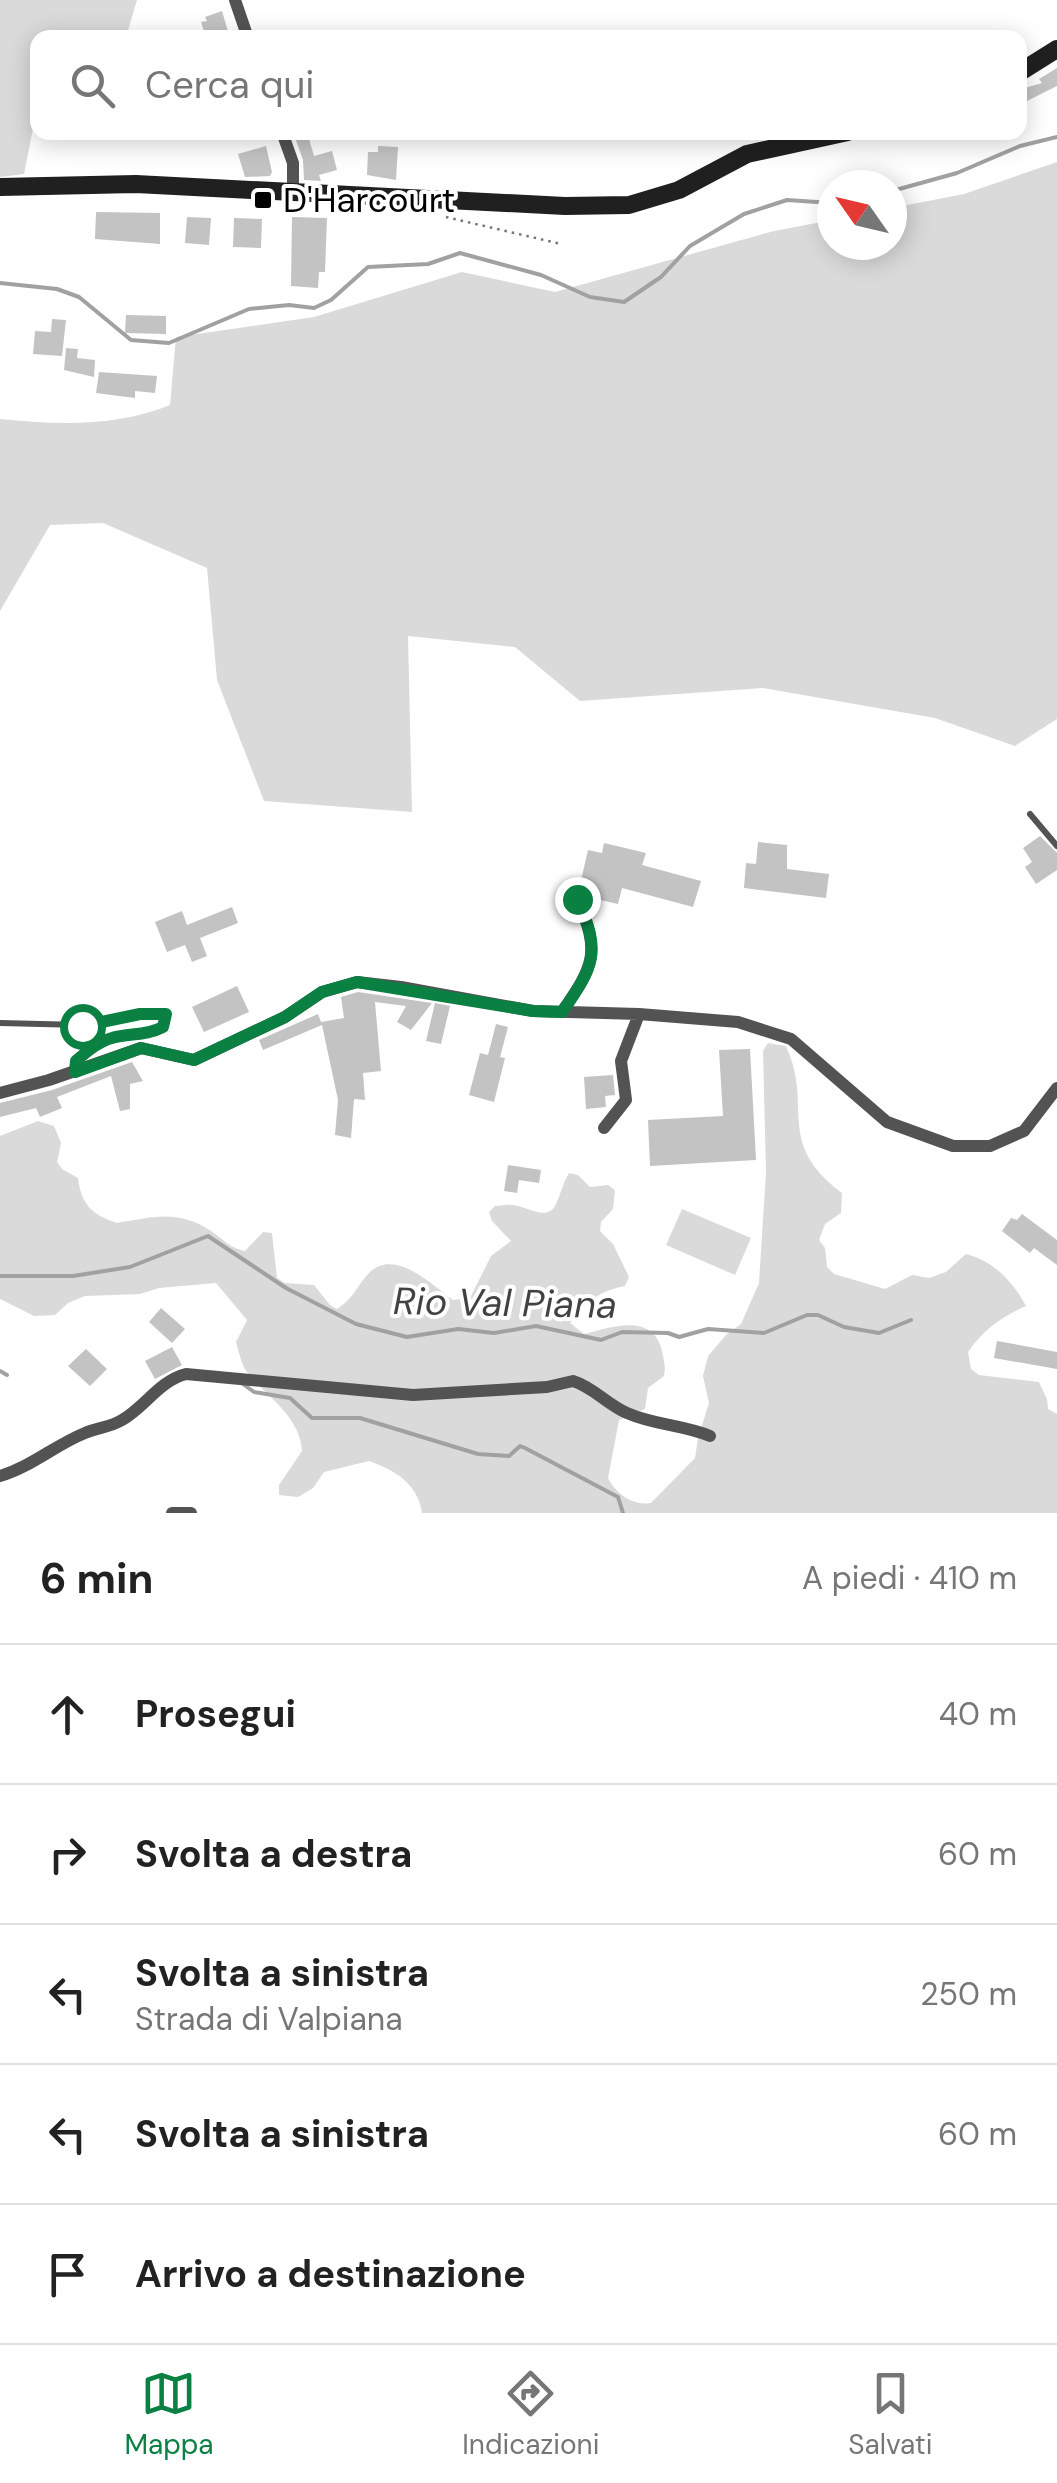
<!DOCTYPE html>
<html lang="it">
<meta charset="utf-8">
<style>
:root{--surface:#fff;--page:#f6f6f6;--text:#222;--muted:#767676;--line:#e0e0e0;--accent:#0b8043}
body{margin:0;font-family:"DM Sans",sans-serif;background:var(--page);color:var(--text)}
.compass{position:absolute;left:817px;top:170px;width:90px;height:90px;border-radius:50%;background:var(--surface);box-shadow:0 5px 25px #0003;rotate:304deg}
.stop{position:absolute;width:30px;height:30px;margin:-22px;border:8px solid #0b8043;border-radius:50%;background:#fff}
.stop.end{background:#0b8043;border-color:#fff;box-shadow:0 2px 10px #0008}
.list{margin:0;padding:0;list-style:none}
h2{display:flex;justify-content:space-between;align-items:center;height:130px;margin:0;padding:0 40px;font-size:42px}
h2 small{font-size:32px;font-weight:400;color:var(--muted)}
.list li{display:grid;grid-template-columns:65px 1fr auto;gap:30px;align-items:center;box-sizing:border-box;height:140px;padding:0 40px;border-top:2px solid var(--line)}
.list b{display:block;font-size:38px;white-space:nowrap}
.list p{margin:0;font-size:32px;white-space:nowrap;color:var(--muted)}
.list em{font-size:32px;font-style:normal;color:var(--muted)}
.icon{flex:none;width:55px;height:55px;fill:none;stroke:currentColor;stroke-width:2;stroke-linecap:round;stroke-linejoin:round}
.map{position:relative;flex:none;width:1057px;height:1513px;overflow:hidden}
.search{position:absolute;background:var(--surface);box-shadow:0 5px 25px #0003;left:30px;right:30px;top:30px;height:110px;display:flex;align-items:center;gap:25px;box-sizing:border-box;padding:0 35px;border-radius:20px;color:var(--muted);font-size:38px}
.sheet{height:830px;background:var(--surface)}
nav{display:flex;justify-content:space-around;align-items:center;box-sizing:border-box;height:140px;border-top:2px solid var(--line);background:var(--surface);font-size:28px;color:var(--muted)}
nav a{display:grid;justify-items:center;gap:5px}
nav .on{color:var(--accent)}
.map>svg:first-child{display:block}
</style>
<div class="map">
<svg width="1057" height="1513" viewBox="0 0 1057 1513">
<rect width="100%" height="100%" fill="#fff"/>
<path fill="#dadada" d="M0 0H137L126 37 38 38 37 108 24 174 0 177Z
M1057 162V719L1015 746 935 718 763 688 580 701 515 647 408 636 412 812 264 801 217 680 207 568 103 523 50 525 0 611V419C57 425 116 427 170 405L176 337 314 317 462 272 555 292 774 231 832 220V245H892V208L964 194Z
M768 1043 786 1046C814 1107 774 1142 842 1193L841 1213 825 1224 819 1240 825 1248 827 1267 834 1274 885 1289 912 1275 929 1278 946 1272 966 1254C994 1261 1013 1282 1026 1306 1001 1317 984 1329 968 1352L971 1369 979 1375 1039 1382 1047 1399 1048 1409 1057 1414V1513H422C418 1484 395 1470 369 1461L324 1472 313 1488 298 1497 279 1495V1485L302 1451C300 1416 267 1397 247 1372 241 1364 239 1352 236 1342L247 1320 216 1283 159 1288 140 1294 85 1296 68 1303 55 1315 34 1316 0 1299V1136L38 1121 54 1126 61 1143 57 1162 62 1169 78 1178C81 1204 92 1215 117 1223 153 1217 178 1209 211 1231 222 1238 231 1249 245 1251L263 1232 272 1233 277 1278 285 1283 314 1285 330 1305 337 1309C355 1297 356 1287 369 1273 395 1247 433 1286 453 1300L470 1298 491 1256 511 1241 492 1221 489 1212 495 1206C500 1206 506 1204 511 1205 526 1205 547 1223 556 1204 561 1193 563 1183 569 1173L578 1175 590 1187 608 1185 615 1190 613 1209 601 1222 600 1231 613 1244 629 1277 625 1286C598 1291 587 1302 570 1323L584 1334C612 1327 653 1312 662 1351 664 1361 666 1367 664 1376L648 1388 645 1409 619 1420 608 1478C616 1494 633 1506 651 1503L695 1458 698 1438 709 1403 703 1376 708 1356 726 1335 741 1324 759 1283 766 1172 763 1051Z
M682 1209 751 1238 735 1275 666 1245Z"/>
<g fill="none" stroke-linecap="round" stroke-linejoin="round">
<path stroke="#a1a1a1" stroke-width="4" d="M892 191 957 173 1020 146 1057 137
M0 283 57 289 79 297 131 340 169 343 249 309 289 305 314 308 331 300 368 267 428 264 460 253 541 275 590 297 624 302 661 277 690 246 744 214 787 200 832 203
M0 1276H73L130 1267 208 1236 286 1288 356 1324 407 1337 458 1329 494 1333 536 1326 601 1340 622 1332 668 1333 679 1337 708 1329 764 1333 807 1315H818L844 1327 879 1333 911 1320
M0 1371 7 1375
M243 1384 254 1392 290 1398 312 1418H360L478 1454 509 1456 520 1446 525 1448 618 1497 623 1513"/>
</g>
<path fill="#c3c3c3" d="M222 11 230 38H206L201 22 207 21 205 17Z
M1057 68V86L1025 102 1021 89 1042 83 1039 79Z
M293 132H307L314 156 332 151 337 170 319 175 321 181 304 180 303 160Z
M266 146 272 172 270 176 245 177 238 154Z
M378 146 398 147 396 180 367 175 368 152H378Z
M96 212 160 213V244L95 239Z
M187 217 211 218 209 245 185 243Z
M292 217 327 218 325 272H319L318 288 291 286Z
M234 218 262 219 261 248 233 247Z
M126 315 166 316V334L125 333Z
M52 319 66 320 62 356 33 354 35 331 51 332Z
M66 348 78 349 77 358 95 360 94 377 64 370Z
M99 372 157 376 155 393 135 391V398L96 393Z
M1040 836 1057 853V870L1036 884 1025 867 1032 862 1023 848Z
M758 842 787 845V869L829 874 826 898 744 888 746 863 756 864Z
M604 843 646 853 642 865 701 881 693 907 622 888 618 904 587 897 579 889 588 850 602 853Z
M232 907 238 923 200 938 207 956 192 962 185 945 167 952 155 922 182 911 187 925Z
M237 986 249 1012 204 1032 192 1007Z
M358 992 432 1003 411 1030 397 1022 406 1006 375 1002 381 1071 363 1073 365 1100 354 1099 351 1138 335 1135 338 1100 322 1025 263 1050 259 1040 318 1014 321 1022 344 1018 341 997Z
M435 1003 450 1006 441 1044 426 1041Z
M496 1024 508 1027 500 1057 505 1058 494 1102 469 1095 480 1053 488 1055Z
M750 1049 756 1160 650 1166 648 1120 723 1116 719 1050Z
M132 1062 143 1081 130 1084V1109L120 1111 111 1076 57 1097 62 1108 40 1117 36 1108 0 1117V1103L52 1090Z
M613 1075 615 1095 605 1096 606 1107 586 1109 584 1077Z
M508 1165 541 1170 539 1183 519 1180 517 1193 504 1191Z
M1022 1214 1057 1240V1265L1034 1248 1030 1253 1002 1231 1011 1218 1017 1220Z
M161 1308 185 1329 172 1343 149 1322Z
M997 1341 1057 1352V1369L994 1358Z
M172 1347 182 1365 155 1379 145 1361Z
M86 1349 107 1369 90 1386 68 1366Z"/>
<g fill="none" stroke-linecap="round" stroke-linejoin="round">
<path stroke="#757575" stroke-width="2.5" stroke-dasharray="2.5 5" stroke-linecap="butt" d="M446 217 561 244"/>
<path stroke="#535353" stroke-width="6" d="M1030 814 1057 846
M0 1023 82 1025 140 1014H165L163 1027C146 1036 130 1033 112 1038 99 1041 86 1052 76 1061L75 1069"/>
<path stroke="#535353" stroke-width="12" d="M235 0 248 38
M282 132 293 163V192
M562 1012C594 966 601 952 577 899
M0 1093 49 1080 141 1048 194 1060 285 1017 322 992 357 982 401 987 533 1011 639 1014 738 1022 791 1039 887 1122 953 1146H990L1024 1131 1057 1088
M604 1128 626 1100 621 1061 639 1014
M0 1476C31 1467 55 1445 85 1433 96 1428 111 1427 122 1420 145 1407 159 1381 186 1374L413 1395 547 1387 573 1381C593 1387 608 1405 627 1413 654 1425 683 1425 710 1436
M172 1513H191"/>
<path stroke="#202020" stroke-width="18" d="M1020 72 1057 49
M0 187 136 184 565 206 629 205 679 190 747 154 848 132"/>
</g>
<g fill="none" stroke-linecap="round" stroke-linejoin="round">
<path stroke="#0b8043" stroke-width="12" d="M82 1026 140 1014H166L163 1027C146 1036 130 1033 112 1038 99 1041 86 1052 76 1061L75 1072 141 1048 194 1060 285 1017 322 992 357 982 533 1011 562 1012C594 966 602 952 577 899"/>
</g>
<rect fill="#000" stroke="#fff" stroke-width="4" x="253" y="190" width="20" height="20" rx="5"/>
<g text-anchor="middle" stroke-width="8" stroke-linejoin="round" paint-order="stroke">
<g font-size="35" fill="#000" stroke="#fff" text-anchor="start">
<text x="283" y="212">D'Harcourt</text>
</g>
<g font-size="38" font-style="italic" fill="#424242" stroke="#fff">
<text transform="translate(505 1303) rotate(1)" y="13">Rio Val Piana</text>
</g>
</g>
</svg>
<svg class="compass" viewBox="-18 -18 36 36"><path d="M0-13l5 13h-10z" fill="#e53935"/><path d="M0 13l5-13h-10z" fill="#767676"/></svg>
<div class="stop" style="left:82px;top:1026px"></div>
<div class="stop end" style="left:577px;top:899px"></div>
<div class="search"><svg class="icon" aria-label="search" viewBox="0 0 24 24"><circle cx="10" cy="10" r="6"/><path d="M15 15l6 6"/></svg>Cerca qui</div>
</div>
<section class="sheet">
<h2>6 min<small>A piedi · 410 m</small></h2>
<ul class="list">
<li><svg class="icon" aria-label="ahead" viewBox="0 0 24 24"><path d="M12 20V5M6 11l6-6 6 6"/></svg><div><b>Prosegui</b></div><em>40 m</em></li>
<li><svg class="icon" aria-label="right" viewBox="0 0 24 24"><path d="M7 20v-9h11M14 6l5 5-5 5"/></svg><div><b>Svolta a destra</b></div><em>60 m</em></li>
<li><svg class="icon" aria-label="left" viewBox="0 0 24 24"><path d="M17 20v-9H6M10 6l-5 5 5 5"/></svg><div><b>Svolta a sinistra</b><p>Strada di Valpiana</p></div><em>250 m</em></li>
<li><svg class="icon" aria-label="left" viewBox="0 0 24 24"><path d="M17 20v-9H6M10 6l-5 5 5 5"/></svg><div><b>Svolta a sinistra</b></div><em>60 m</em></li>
<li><svg class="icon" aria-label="arrive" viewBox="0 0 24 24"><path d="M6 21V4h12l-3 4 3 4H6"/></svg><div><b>Arrivo a destinazione</b></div></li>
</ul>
</section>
<nav>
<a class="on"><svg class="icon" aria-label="map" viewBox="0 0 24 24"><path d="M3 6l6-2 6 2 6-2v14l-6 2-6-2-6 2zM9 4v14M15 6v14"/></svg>Mappa</a>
<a><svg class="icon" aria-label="directions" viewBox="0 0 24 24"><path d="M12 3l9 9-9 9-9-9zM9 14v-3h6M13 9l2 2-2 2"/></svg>Indicazioni</a>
<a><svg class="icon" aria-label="saved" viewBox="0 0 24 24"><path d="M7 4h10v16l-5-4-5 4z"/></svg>Salvati</a>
</nav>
